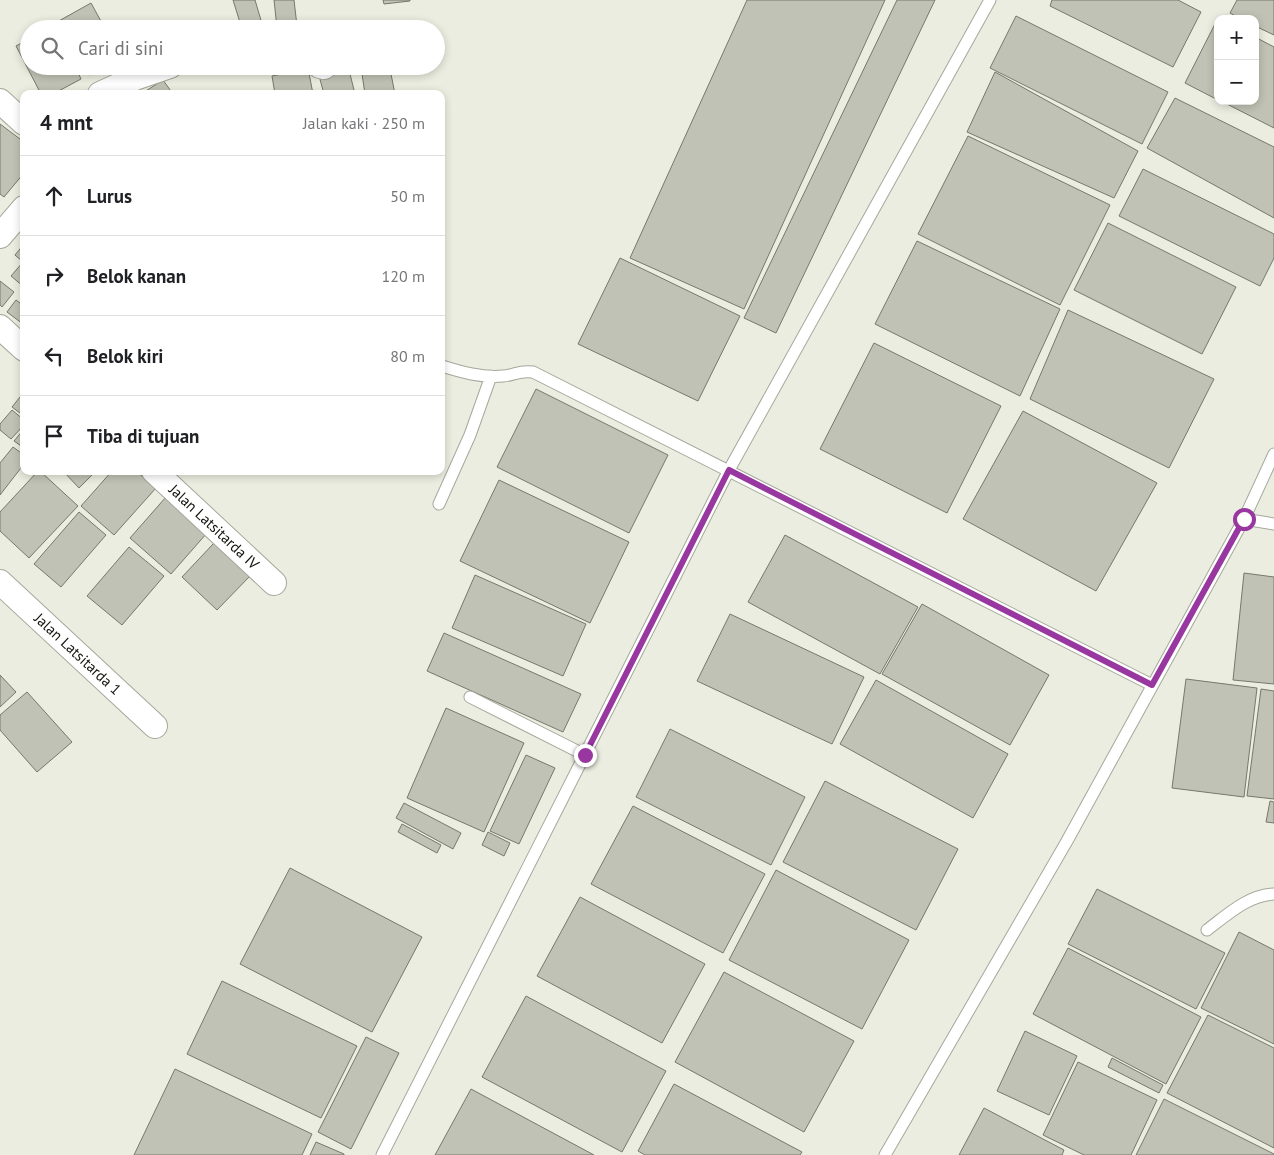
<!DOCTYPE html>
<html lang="id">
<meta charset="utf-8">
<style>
:root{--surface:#fff;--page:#f6f6f6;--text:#202124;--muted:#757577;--line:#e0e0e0}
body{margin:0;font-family:"PT Sans",sans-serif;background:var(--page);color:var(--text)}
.controls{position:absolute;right:15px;top:15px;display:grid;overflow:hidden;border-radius:10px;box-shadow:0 2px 8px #0003}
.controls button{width:45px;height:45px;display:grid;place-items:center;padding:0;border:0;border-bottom:1px solid var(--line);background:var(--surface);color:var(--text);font:25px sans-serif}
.stop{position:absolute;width:15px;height:15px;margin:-11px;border:4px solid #98379f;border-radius:50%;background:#fff}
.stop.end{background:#98379f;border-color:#fff;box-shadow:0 1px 5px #0008}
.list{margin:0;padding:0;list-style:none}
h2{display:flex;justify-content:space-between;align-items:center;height:65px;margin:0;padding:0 20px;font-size:21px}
h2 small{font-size:16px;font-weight:400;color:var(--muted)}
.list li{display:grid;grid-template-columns:32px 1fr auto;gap:15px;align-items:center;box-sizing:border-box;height:80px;padding:0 20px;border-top:1px solid var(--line)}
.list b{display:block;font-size:19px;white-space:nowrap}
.list em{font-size:16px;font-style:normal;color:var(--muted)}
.icon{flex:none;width:28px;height:28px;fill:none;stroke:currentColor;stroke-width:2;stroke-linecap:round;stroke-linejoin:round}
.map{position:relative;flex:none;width:1274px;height:1155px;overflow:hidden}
.search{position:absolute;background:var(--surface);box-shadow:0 2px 8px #0003;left:20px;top:20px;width:425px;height:55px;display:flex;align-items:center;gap:12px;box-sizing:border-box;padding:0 18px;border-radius:28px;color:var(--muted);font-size:19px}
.panel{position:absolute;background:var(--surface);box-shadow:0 2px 8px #0003;left:20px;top:90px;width:425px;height:385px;border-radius:10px}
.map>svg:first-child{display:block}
</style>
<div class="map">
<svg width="1274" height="1155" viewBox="0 0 1274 1155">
<rect width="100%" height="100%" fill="#eaeddf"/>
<path fill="#c0c2b5" stroke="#76786c" d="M233 0H255L263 27 257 29H242Z
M274 0H294L297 26 277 28Z
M383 0H410V1L384 4Z
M747 0H885L744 309 630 258Z
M897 0H935L776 333 744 318Z
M1052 0H1178L1201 12 1173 67 1050 6Z
M1237 0H1274V35L1255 26V19H1241L1230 13Z
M91 3 102 23 92 29H60L57 22Z
M1016 16 1168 92 1142 144 990 68Z
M1218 18V100L1185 83Z
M1255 37 1274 47V128L1221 101H1255Z
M29 39V66H75L81 79 53 94H41L16 46Z
M84 66H105L89 75Z
M340 66H348L355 94H324L318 72Z
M308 68 313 94H275L272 76Z
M390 69 395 94H365L362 74Z
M995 72 1138 151 1114 198 967 132Z
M163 80 173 94H141Z
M1175 98 1274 147V218L1147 148Z
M0 124 24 142V173L4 197 0 194Z
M968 136 1110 205 1060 305 918 234Z
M1143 169 1274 234V258L1260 286 1119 216Z
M1108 223 1236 287 1202 354 1074 290Z
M917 241 1060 309 1020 396 875 324Z
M24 244V287L11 276 23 262 15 255Z
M620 258 740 316 698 401 578 344Z
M0 281 14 292 2 307 0 305Z
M16 300 24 306 23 324 7 312Z
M1068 310 1214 379 1169 468 1030 399Z
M874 343 1001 406 947 513 820 449Z
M536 389 668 455 629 533 497 467Z
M24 392V416L12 407Z
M12 410 24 420V425L11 439 0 430V424Z
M1023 411 1157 483 1096 591 963 519Z
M24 429V448L14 441Z
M13 447 24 455V464L0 495V463Z
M38 471H40L78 506 29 558 0 531V512Z
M63 471H96L79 488Z
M112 471H136L156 488 114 535 81 506Z
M499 480 629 542 590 623 460 561Z
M166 497 207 533 171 574 130 538Z
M79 512 106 535 61 587 34 564Z
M785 535 918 607 880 674 748 602Z
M214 543 250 576 217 610 182 577Z
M129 547 164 576 122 625 87 596Z
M1244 573 1274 577V684L1233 680Z
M475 575 586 624 563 676 452 628Z
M922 604 1049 675 1010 745 882 674Z
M730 614 864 677 832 744 697 681Z
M444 633 581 694 563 732 427 671Z
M0 675 16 692 0 707Z
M1186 679 1257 688 1244 797 1172 788Z
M876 680 1008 754 973 818 840 744Z
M1261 689 1274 691V799L1247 796Z
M27 692 72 742 37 772 0 730V715Z
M446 708 524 743 484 832 407 798Z
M670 729 805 797 771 865 636 797Z
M526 755 555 768 519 844 490 831Z
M825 781 958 849 916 930 783 862Z
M1270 801 1274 802V823L1266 822Z
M404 803 461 833 453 849 396 818Z
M633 806 765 874 723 953 591 884Z
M402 824 441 845 437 853 398 832Z
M488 832 510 843 504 856 482 845Z
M290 868 422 937 372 1032 240 964Z
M776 870 909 940 862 1029 729 960Z
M1097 889 1225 953 1196 1009 1068 944Z
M580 897 705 964 662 1043 537 976Z
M1239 932 1274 950V1044L1201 1008Z
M1068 948 1201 1017 1166 1084 1033 1014Z
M724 972 854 1041 804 1132 675 1062Z
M222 981 357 1046 321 1118 187 1054Z
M526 996 666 1071 622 1152 482 1077Z
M1208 1015 1274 1048V1148L1167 1093Z
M1025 1031 1077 1056 1049 1115 997 1091Z
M366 1037 399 1053 351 1149 318 1132Z
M1112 1058 1163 1085 1159 1093 1108 1067Z
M1078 1062 1157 1100 1131 1155H1084L1043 1135Z
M175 1069 312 1134 302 1155H134Z
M674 1084 802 1152 800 1155H645L638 1151Z
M471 1089 594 1155H435Z
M1164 1099 1274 1154V1155H1136Z
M984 1108 1064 1150 1062 1155H959Z
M316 1142 344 1154V1155H310Z"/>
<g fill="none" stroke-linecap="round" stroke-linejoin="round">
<g stroke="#a5a89b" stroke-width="13">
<path id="service" d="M442 366C461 372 482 378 503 376 515 375 519 370 533 372L1152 685
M439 504 470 435 491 376
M1244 519 1274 524
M470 697 585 755
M1207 930C1227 915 1248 895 1274 894
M382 1155 729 470 990 0
M885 1155 1067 841 1244 519 1274 454"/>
</g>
<g stroke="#a5a89b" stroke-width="26">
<g id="minor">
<path d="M320 66 324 67"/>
<path d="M100 94 135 78 170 66"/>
<path d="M0 101 24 123"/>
<path d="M0 236 24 208"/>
<path d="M0 327 24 349"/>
<path id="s1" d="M154 471 274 583"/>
<path id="s2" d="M0 582 155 726"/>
</g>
</g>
<use href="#service" stroke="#fff" stroke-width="11"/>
<use href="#minor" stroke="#fff" stroke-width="24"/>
</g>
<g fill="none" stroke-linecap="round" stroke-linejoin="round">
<path stroke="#98379f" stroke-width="6" d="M585 755 729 470 1152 685 1244 519"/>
</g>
<g text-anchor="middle" stroke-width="4.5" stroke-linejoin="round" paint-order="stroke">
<g font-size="15" fill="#13130f" stroke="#fff">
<text dy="5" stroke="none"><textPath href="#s1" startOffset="82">Jalan Latsitarda IV</textPath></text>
<text dy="5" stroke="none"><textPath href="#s2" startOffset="106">Jalan Latsitarda 1</textPath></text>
</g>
</g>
</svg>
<div class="controls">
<button>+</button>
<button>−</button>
</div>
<div class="stop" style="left:1244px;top:519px"></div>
<div class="stop end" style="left:585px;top:755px"></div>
<div class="search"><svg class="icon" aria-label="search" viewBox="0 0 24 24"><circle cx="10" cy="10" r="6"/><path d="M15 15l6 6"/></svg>Cari di sini</div>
<section class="panel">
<h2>4 mnt<small>Jalan kaki · 250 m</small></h2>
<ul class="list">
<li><svg class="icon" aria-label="ahead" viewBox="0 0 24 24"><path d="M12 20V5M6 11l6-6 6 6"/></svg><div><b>Lurus</b></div><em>50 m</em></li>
<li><svg class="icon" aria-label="right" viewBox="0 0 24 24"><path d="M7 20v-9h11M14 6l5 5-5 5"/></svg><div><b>Belok kanan</b></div><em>120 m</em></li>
<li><svg class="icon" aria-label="left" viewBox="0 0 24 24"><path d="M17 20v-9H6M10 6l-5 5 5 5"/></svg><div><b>Belok kiri</b></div><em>80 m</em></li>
<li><svg class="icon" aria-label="arrive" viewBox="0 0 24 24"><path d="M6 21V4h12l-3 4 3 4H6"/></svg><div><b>Tiba di tujuan</b></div></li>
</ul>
</section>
</div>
